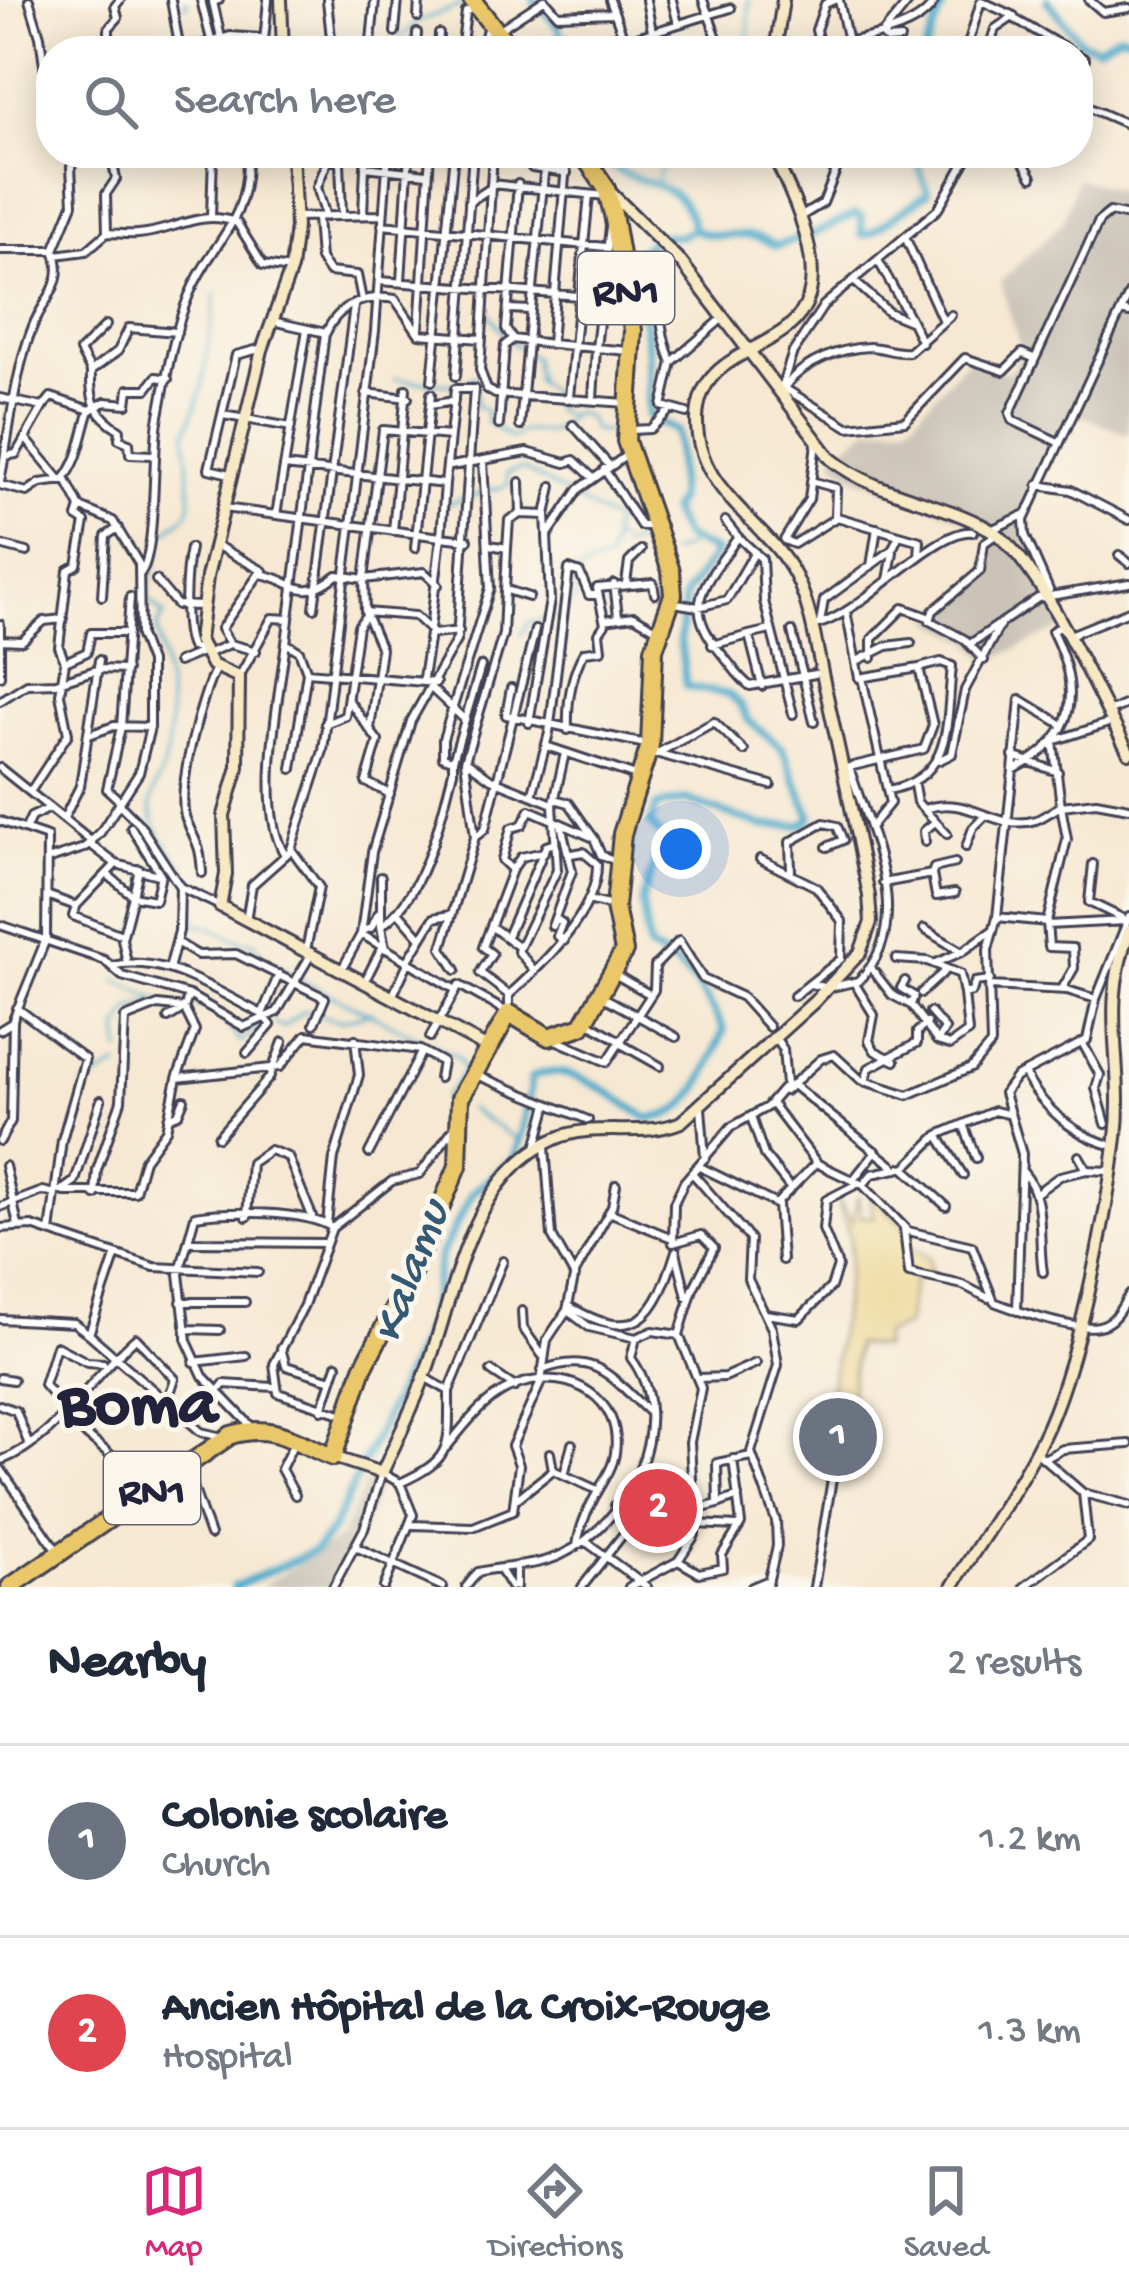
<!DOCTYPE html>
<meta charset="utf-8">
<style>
:root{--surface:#fff;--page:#f6f6f7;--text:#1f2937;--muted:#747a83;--line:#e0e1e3;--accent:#db2777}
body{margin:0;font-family:"Gochi Hand",sans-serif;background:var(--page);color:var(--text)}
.you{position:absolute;left:681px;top:849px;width:42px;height:42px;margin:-30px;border:9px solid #fff;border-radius:50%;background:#1a73e8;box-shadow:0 0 0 18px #1a73e833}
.badge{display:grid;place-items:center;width:78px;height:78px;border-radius:50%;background:var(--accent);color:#fff;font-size:39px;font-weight:700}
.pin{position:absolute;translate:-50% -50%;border:6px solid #fff;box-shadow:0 3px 12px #0006}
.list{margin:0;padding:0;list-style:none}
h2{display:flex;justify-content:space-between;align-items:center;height:156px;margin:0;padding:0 48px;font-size:51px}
h2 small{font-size:39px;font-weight:400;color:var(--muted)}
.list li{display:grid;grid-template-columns:78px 1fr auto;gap:36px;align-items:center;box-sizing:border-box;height:192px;padding:0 48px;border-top:3px solid var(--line)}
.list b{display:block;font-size:45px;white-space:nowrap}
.list p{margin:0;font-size:39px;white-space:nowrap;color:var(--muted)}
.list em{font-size:39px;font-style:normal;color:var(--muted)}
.icon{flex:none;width:66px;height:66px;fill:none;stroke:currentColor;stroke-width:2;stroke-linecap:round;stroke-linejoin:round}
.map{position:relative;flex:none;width:1129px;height:1587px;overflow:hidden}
.search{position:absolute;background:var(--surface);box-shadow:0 6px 30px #0003;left:36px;right:36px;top:36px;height:132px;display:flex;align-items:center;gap:30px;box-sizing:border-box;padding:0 42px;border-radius:48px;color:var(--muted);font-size:45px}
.sheet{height:540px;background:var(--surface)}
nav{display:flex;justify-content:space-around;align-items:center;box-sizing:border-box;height:168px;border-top:3px solid var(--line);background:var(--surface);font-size:33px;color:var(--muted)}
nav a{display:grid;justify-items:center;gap:6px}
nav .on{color:var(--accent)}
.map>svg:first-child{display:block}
</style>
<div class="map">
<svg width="1129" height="1587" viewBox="0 0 1129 1587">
<rect width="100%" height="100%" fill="#fbf7ec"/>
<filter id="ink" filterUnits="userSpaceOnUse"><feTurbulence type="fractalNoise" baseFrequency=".00833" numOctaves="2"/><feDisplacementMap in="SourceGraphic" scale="24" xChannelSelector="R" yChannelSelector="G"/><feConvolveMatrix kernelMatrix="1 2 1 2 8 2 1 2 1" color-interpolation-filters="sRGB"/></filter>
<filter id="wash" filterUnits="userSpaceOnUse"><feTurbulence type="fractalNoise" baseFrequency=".004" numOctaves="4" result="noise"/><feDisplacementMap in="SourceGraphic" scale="48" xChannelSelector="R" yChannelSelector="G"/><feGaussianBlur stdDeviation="2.7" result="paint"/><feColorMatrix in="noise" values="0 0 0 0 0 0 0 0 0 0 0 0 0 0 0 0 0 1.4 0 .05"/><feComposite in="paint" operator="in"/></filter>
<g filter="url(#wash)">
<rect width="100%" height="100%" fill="#f6e8d2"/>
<path fill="#ebd8ba" d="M637 1487 694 1511 695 1523 659 1532 623 1506Z"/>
<path fill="#cbc3b8" d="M1077 178 1129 194V435L1072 412 1021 522 1029 562 1064 627 988 662 968 640 931 621 990 567 986 550 993 530 853 476 831 458 869 428 909 424 967 360 1008 373 1022 353 1000 282 1063 222Z
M371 1471 383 1474 366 1524 333 1587H261L340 1538Z"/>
<path fill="#eeda9e" stroke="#887e6c" stroke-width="3" d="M868 1190 908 1231 907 1246 928 1257 931 1272 914 1277 906 1325 883 1335V1348L856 1344 850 1400 859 1404 854 1415 828 1408 850 1257V1237L836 1196 852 1222 858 1195 861 1217H874Z"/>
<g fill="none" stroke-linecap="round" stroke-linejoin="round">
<path stroke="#4caccb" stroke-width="3" d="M185 0 187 6
M386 51 419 21 464 4
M749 51V0
M657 183 660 170 676 153
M216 295 202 389 186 433 191 502 187 514 162 535C161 560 147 575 148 600L164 614 157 628C164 671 177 716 164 764 161 778 150 793 151 808 154 835 178 859 193 880L190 904 196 924C220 926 229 943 254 942L262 956 303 981 458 1057 464 1070 444 1098 454 1105
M489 313 507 339 534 358 537 382 554 394 555 411 569 415
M394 379 456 385 474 377 477 406 486 411 487 422 512 439 522 431 551 432 575 412 588 418 593 430 618 434
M633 434 647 431 652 421
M94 501C126 504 126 529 145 547
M447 504 508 485 507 473 523 469 615 522 611 535 623 546 634 542 655 554
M670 553 687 547 689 539
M564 611 575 601 576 573 608 559 613 539
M521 635 529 622 559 617
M116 980 156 999
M185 1005 205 1006
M223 1018 240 1042 264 1021
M273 1023 283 1027 304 1011 341 1021 372 1012
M121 1051 119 1029 131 1009 156 1000 169 1003
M84 1086 119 1065
M469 1109 519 1141"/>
<path stroke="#4caccb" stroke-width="8" d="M534 0 558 27 568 51
M1047 0 1081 42 1097 47 1119 34 1129 36
M925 51 946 0
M606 153C614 191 683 167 693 229
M234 1587 315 1551 332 1530 428 1326 440 1256 473 1192 514 1159C518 1149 532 1087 531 1078 567 1058 618 1098 647 1118 697 1118 706 1069 724 1030 704 992 689 967 649 949L642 901 663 837 650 823 656 806 686 800 763 826 801 825 811 817 782 748 749 721 740 705 730 695 686 686 680 639 685 595 716 552 684 537 671 511 678 499 677 431 648 416V354L637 253 659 235 680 236 693 229C724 244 743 225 775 246L810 236 855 214 862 217 861 235 871 233 928 193 914 153"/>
</g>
</g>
<g filter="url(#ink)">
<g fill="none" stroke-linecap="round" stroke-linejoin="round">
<g stroke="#424052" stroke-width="12">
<path id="street" d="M29 0 40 36 51 116
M171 0 180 51
M201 0 211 40
M219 0 213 2 224 51
M545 0 558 15 614 13
M610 0 628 51
M646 0 652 31
M672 0 678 24
M703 0 722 51
M839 0 850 51
M1089 0 1103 12 1129 8
M418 17 419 0
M1013 18 1071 51
M497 31 544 0
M395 32 398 0
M883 33 910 0
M882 34 887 40 900 39
M604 47 731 8
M109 51V28L118 18 115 6 120 0
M180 51 230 36 262 38
M263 51 268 0
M324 51 331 38 327 0
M370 51 375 0
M416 51 417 33
M438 51 439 34
M461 51 466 12 474 8
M481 51 488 25
M726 51 755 45 759 51
M797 51C835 42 919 37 935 0
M821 51 816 30 825 4 834 0
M966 51 981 1 1014 16 995 29 988 51
M1078 55 1085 59
M1078 103 1129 125
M493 153 480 370 487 389 495 394 627 403
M521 153 532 168 567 173
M567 153 555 294 601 298
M1018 153 1032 177
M778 165 810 153
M365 167 366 153
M491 184 606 196
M518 184 506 329 513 339 551 344
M469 202 489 189
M363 214 365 167 427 174
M211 217 213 153
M296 217 382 215
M326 217 317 187 328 160 340 162 342 214
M800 217 823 203 843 153
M317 218 320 259 329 272 357 275 362 300
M382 225 606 247
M610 227 596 348 629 351
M107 233 106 194 116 179 111 153
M906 239 943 321
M0 250H54C67 284 44 298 33 326 14 374 10 432 0 482
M54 250 73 204 71 167 77 153
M56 255 86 251 107 233C117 233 128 235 138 234 173 232 200 208 237 223L263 265 291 269
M675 256C650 275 660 336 672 362L723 318
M879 262 911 320
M379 281 555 294 551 344 596 348 593 399
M401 281 409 153
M854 281 888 312 912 322 922 343
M508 309 531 310
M1121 311 1129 294
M272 321 326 333C338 305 366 294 395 299L419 334 481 339
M419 330 430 153
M672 362 662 406 687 413
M91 371 80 351 106 325
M456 376 473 153
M432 381 454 153
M787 384C805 362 840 348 869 347 883 347 895 354 909 352L951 315
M784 388 848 427 905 421 965 358 1004 371 1022 353 1033 358
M780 391 793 352 824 305 938 209 970 153
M366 393 408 398
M569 397 589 195
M0 398 43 407 51 397 90 410 105 402 127 404 129 389H147L156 377 168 379
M430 405 454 401
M223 415 291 427
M499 425 505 345 513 339
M573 425 609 465
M520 426 546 153
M631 430 650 429 668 412
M26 439 61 481
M1058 442 1012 420 1010 413 1099 221 1110 212 1129 216
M153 455 130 454 129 443 119 439 120 430C94 414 90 401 91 371L118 351 129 328 177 332
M5 456 16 454 43 407
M284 466 445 484 450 436
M451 466 527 452 566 463 574 460 592 477
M604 469 641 526H651
M230 474 209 469 236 355 259 349
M65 478 80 507 77 517 85 522 77 565 68 570 59 647 65 662
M811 481 836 488 835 517
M445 484 441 537 468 540
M0 485 27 492 40 483 63 480C80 461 82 433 90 410
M1038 485 1071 490 1129 520
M224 508 441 537 430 629
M521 514 546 515 547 534
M276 515 307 329
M546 515 552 486
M725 521 738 537C703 587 679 605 725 658 734 669 739 678 750 686L815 674
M993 529 1026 514
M393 531 406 389
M738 537 762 559 764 601 793 714
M784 540 794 544 837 517 920 541 919 556
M784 540 809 499 816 443
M214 544 263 571
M0 545 27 552
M190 548C185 571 182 628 191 647L203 651
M415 548 431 394
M507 548 509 520 521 514 520 482
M1119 555 1129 563
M871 566 877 528
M140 574C157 556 152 453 158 421 166 379 173 333 189 295 212 240 246 227 247 162
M156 580 177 605 203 606
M888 580 893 552
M626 583 629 562 641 550
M614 584 618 616
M1049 590 1025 535 1024 520 1114 326 1121 311 1129 313
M510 591 529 597
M102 596 106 536 118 528
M674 603 698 607 727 600 755 552
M314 608 354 306
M365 612 415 616 434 634 459 631
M604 620 634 616 656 629
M820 623 824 600 892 550 899 535
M0 624V676
M819 624C862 613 938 526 973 532
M792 631 814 722
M1070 635 1129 611
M1 640 22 641 44 621 63 619
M286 643 299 651 307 672 436 683
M970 644 1038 598 1129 583
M712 645 749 635
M256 651 230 644 221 629 259 574C293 577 299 606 337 575L364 579 365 612 381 649 370 729
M206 654 230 644
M872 658V639L903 608 928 617
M984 660 964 639 930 621 933 611 980 571 984 543 994 536
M857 661 887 646 911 643
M178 662 202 652
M239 677 272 618 289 619 325 333
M423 678 430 634
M862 678 890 803 870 828
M762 686 749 635 770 630
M511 688 506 715 646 744
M432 689 465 720 453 760
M0 701 27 684 56 683 99 669 126 670
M349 701 378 741 366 782 390 794
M1110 711 1129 703
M465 720 481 666
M529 723 550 600 547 536 579 489 627 455
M325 724 345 716 358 626 366 615
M568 730C567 704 571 675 584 652L601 650 599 633 605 624 597 588 653 583 655 594
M89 735 114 726 150 727
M546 746 639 777
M652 752 771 785
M656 754 714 722 744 751
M1013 756 1058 772
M940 760 952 754 965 690 1001 623
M466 761 491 779 553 804 557 870 518 951 532 968
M0 768 92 842
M292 769 307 672
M1013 770 1020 699 1061 724
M914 785 917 802 947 834
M888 790C954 778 946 722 952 666L941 662 919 668
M30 792 68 734 60 694 65 662 87 652 91 633H128
M533 792 549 733 569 569 580 573 589 595H598
M555 799 569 803 593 837
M120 801 107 789 121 727 130 597
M554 802 565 753
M119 804 140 825 180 887
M924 809C970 793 994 833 1036 820 1044 817 1053 810 1061 806L1053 741 1112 722
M64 818 80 786 99 660
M0 821 47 837 46 939 13 1020 11 1121 0 1141
M131 827 161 875 155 900 133 896 139 869
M26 828 31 817 50 808
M475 837 485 829 535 630
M925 842 924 831 935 822
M966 847 973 828 985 816
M285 855C253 805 283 679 289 619
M50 859 84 848 100 833 139 773 150 727V662L140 636 139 564 113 521 80 507
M760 859 816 887 842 921 841 959 794 996
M116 864 158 875
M1093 864 1089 902 1122 918
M512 870 521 857 544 852
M791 871 790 842 824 823 837 826 843 840 827 847
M202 873C200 842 196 844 186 819 175 792 202 693 216 668
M932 874 936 896 955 893
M108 875 133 896 122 939 127 963
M381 877V926
M883 883 932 874 934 868 955 863
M49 896 76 906 116 864 90 844
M588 900 612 906
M76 907 73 916 122 935
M400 914 420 937
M997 917 1047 922 1067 839 1061 806 1096 802 1129 808
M556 919 562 923 557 936 564 941
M246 920 252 885 288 853
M1047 922 1049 947 1073 948 1074 968 1062 989
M0 925 104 960 122 976 189 995 244 1027 277 1012 312 953
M1047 925 1126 921
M552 926 572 871 561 824
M492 927 519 947
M924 929 962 952 993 930
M362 931 371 928 378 914
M361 934 456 990
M508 934 546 846 555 843
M176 942 198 955 236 954 325 998 314 1024
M385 949 381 926C423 899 441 819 453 771V760L443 757V739L490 588 483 461
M306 950 319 887 291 849 323 751 375 331 388 153
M896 959 927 961 960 974 964 994
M407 962 434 918 450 915
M936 963 959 953
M111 966C165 953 216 992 262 1014
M871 968 892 995 911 1005
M169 969 179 931 180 887 220 906
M342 969 361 934 372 852 411 721 457 639 474 389H455L450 436 383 430 364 579 424 572 438 585
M456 970 442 948 475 837 465 761 503 634 507 548 490 545
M616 975 651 995
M365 981 382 947
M905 981 901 988 914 996 911 1005 937 1041 950 1045 968 1032 964 994 972 992 975 982 990 980
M810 984 828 988 858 981C918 924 870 833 849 767L924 749 933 725 919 668 859 678 846 611
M855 984 874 1015 869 1041 875 1051 895 1061
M990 986 1067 990 1096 999
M921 993 946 970
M393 995 408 963
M509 995 480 973 492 954 483 947 512 870 502 860 511 828 522 825 530 810 594 838 601 855 616 861
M603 997 676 1037
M17 1008 85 1059 62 1140 50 1232
M930 1012 945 1029 937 1041
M168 1018 184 1008
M589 1023 622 1042
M0 1030 13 1022
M430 1037 459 985 509 1013V995C542 965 598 912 597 864L583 852 571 854
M553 1039 607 1062 654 990 655 966 679 941 703 979 742 997 769 1027
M621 1044 660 1066
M1083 1044 1100 1075 1096 1088 1106 1124
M247 1053 271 1025 262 1014 279 974
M1024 1073C1043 1109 1077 1138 1115 1146
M476 1075 588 1120
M177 1078 195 1030 184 1008 189 995
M865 1082 869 1068 917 1043V1032L927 1023
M793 1085 897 1169
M785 1091 821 1059 834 1055 861 1080 908 1095 971 1068 991 1044 988 950 997 917 1013 770C1078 738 1082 691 1052 631L1061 626
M771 1103 816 1162
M701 1108 705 1158
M1007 1114 994 1111 938 1135 906 1167 872 1174 863 1185 908 1231 972 1246 994 1302C1018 1311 1082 1335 1105 1324 1117 1319 1122 1305 1129 1295
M751 1117 764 1155 791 1189
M168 1118 178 1114 184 1100
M963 1124 976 1158
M938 1135 963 1175
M218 1137 269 1078 283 1042
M536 1147 548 1104
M545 1147 552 1236 575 1277
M369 1153 422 1051
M1079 1156 1087 1170 1109 1171
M5 1166 18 1225
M698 1166 776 1204 816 1163 860 1184
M904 1168 946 1206
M1023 1172C1047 1199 1037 1239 1043 1272
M693 1174 750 1239 748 1279 772 1329 778 1365 751 1452 776 1521 777 1546 767 1587
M853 1180 876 1151
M61 1191 75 1181 101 1100
M64 1192H135L144 1160 166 1130 177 1078 280 1067 306 1035 420 1050 442 1062 439 1078
M1035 1194 1060 1176 1087 1170
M95 1195 97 1170 121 1101 125 1018 158 1005 184 1008
M778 1205 782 1260
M0 1207 43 1191 55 1194
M609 1212 672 1238
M247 1217 251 1163 270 1150 288 1157 312 1216
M327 1224 334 1158 359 1075 355 1039
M0 1228 32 1226 154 1267 258 1272
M904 1229 909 1273 963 1285 988 1298
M192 1242 326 1243
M676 1252 687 1297
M181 1302H245
M569 1306C638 1347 656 1315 676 1251
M522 1311 523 1328 542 1355
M568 1311 589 1327 636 1338
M1017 1311 1022 1154 1004 1093 1016 1077 1087 1040 1096 999 1129 917
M765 1314 799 1319 831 1287 838 1266 823 1229 826 1200 859 1183
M0 1319 74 1323 89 1334 115 1257
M187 1329 220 1330
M89 1334 201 1432 222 1437
M281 1348 286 1366 332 1380
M194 1362 246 1356
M103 1363 87 1362 56 1346 44 1385 86 1435 148 1485
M542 1370C596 1349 612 1379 649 1412
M491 1371 515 1387
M0 1378 13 1380
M699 1378 725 1377 756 1363
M218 1391 224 1384 274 1387
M449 1391 503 1261
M0 1405 16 1411 29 1445
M322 1410 337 1365
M344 1415 278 1393 274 1364 304 1305 332 1228 392 1181 420 1174 456 1125
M251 1426 203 1376 187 1341 179 1274 195 1216C227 1211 306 1210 332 1228
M295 1441 281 1469 295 1495
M572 1444 564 1475 595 1489
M447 1447C467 1422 488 1393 523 1383 570 1369 623 1398 615 1453 612 1478 582 1505 577 1546
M1035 1451 1083 1493 1129 1505
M550 1453 553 1470 564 1475
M1044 1459 1063 1449 1129 1444
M0 1461C58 1439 90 1377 136 1338L175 1379 166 1404
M186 1467 210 1535
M0 1468 56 1549
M400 1483C453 1459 449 1447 449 1391L424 1377
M518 1498 553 1470
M718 1504 738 1496
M615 1505 667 1540
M695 1510 718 1504 717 1463 751 1456
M412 1525 473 1527 513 1511 519 1465 512 1446 541 1382 547 1340 567 1310 575 1273 612 1207 616 1185
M660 1535 695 1524 738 1526
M585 1541 647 1587
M356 1547 443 1587
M678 1561 699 1573 723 1568 722 1555 741 1524 733 1459
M500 1569 511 1587
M516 1569V1587
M333 1587 364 1529 382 1473 400 1483 413 1515 384 1587
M466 1587 478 1572C506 1565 533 1568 561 1555 628 1524 680 1423 631 1358L636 1338 653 1331 679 1335 693 1289 714 1248 701 1235 673 1243 674 1203 684 1182 731 1127 767 1107 786 1085 783 1049 774 1036
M582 1587 632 1523
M629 1587 678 1561 695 1535 690 1442 701 1388 679 1335
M752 1587 769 1580
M814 1587 836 1455
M1024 1587 1088 1540 1083 1493"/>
</g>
<g stroke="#424052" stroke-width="16">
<path id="secondary" d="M281 0 283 51
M775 51 783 0
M292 153 296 227 291 269 262 350 207 577 199 640 212 665 239 677 238 767 224 815 226 874 220 906 488 1048
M610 192 681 262 831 459C877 496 938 500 989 529 1040 558 1098 698 1129 753
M333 1457 382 1473C397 1439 414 1406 426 1372 455 1293 469 1176 555 1139 595 1121 641 1139 681 1122L814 1002 860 953 871 922 869 896C856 828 841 760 826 691 817 654 813 612 796 577 767 520 695 492 697 419 700 308 893 388 772 153
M952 1587C982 1538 1017 1490 1042 1439 1078 1367 1106 1219 1116 1138 1125 1060 1099 1012 1129 931"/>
</g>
<g stroke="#424052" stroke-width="22">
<path id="highway" d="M472 0 512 51
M10 1587 231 1435C274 1422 296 1443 333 1457L363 1368 412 1274 458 1166 460 1098 509 1013 549 1037 582 1026 624 951 615 907 622 834 650 745 654 649 673 595 671 571 626 441 633 330 613 214 606 188 582 153"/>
</g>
<use href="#street" stroke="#fff" stroke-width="6"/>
<use href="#secondary" stroke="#f7e9c3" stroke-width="10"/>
<use href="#highway" stroke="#eac769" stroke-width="16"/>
</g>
</g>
<g text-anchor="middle" stroke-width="10" stroke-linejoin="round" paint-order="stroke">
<g fill="#fbf7ec" stroke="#636270" stroke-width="3">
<rect x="578" y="252" width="96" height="72" rx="9"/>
<rect x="104" y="1452" width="96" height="72" rx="9"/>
</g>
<g font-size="42" font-weight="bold" fill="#22223b">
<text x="626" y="303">RN1</text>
<text x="152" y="1503">RN1</text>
</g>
<g font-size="48" font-style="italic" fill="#335975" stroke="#fbf7ec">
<text transform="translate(406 1270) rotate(-70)" y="17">Kalamu</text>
</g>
<g font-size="69" font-weight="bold" fill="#22223b" stroke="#fbf7ec">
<text x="138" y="1421">Boma</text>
</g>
</g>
</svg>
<div class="you"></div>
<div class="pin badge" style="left:838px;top:1437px;background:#6b7280">1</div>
<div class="pin badge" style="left:658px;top:1508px;background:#e0444e">2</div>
<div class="search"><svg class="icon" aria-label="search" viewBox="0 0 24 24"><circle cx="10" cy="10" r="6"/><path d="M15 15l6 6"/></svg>Search here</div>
</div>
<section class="sheet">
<h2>Nearby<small>2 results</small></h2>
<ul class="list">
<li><span class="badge" style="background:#6b7280">1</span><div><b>Colonie scolaire</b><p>Church</p></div><em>1.2 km</em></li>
<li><span class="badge" style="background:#e0444e">2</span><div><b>Ancien Hôpital de la Croix-Rouge</b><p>Hospital</p></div><em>1.3 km</em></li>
</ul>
</section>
<nav>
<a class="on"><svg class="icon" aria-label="map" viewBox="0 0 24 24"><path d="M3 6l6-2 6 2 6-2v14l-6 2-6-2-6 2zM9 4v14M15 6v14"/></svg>Map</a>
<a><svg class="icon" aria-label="directions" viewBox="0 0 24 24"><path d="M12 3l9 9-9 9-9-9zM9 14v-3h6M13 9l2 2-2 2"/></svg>Directions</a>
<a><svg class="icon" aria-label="saved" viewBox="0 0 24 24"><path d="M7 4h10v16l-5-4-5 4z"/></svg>Saved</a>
</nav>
